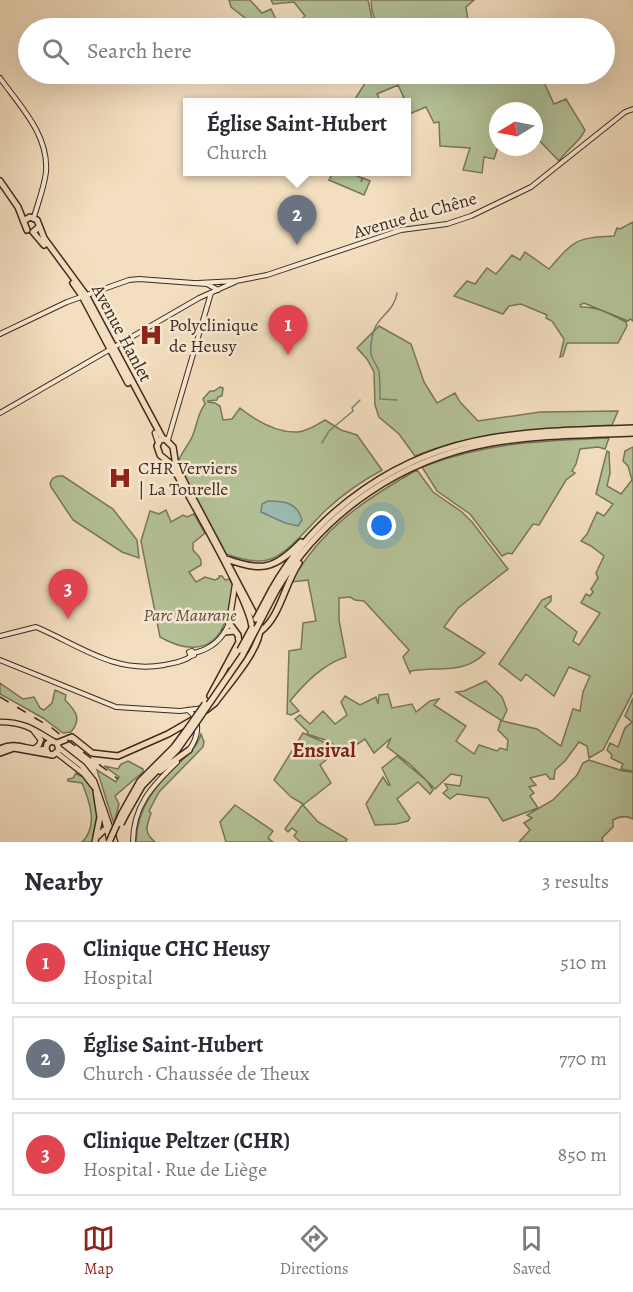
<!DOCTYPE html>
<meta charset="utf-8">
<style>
:root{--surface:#fff;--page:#f2f2f3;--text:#2b2b33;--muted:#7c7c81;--line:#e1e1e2;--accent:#8f2418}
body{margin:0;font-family:Alegreya,serif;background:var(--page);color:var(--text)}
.compass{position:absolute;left:489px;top:102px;width:54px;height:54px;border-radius:50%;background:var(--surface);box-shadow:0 6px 24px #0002;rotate:260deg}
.you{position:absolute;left:382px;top:526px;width:21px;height:21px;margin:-15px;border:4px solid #fff;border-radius:50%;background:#1a73e8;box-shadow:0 0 0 9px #1a73e833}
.badge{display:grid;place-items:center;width:39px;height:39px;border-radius:50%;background:var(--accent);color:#fff;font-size:20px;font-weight:700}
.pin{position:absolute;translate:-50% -50px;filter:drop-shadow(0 2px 3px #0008)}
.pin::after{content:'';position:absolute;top:32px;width:21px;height:18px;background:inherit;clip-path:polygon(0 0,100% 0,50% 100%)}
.popup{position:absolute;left:183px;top:98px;width:228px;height:78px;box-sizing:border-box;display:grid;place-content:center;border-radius:0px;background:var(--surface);filter:drop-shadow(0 2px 4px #0005);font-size:20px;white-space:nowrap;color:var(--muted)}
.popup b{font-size:22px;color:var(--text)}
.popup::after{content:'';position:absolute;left:50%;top:100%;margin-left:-12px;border:12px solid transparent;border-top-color:var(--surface)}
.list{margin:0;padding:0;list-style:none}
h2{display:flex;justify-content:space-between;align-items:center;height:78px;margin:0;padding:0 24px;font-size:26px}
h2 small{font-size:20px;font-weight:400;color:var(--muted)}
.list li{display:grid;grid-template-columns:39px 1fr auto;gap:18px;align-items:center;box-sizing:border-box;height:84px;margin:0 12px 12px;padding:0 12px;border:2px solid var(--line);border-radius:0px}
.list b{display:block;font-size:22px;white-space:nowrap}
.list p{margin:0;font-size:20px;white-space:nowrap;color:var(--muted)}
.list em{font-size:20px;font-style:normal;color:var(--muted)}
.icon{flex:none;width:33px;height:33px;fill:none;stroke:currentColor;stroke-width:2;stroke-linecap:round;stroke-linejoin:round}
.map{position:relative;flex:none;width:633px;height:842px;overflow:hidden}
.search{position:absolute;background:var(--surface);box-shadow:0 6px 24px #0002;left:18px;right:18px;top:18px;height:66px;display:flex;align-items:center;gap:15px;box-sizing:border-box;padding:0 21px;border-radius:33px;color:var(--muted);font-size:22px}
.sheet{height:366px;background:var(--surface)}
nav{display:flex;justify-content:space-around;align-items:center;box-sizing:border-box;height:84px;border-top:2px solid var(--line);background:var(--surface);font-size:16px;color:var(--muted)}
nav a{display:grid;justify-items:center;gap:3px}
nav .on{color:var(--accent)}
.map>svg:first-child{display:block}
</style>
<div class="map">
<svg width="633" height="842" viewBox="0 0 633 842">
<rect width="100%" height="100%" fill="#f3debf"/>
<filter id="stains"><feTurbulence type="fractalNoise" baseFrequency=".00333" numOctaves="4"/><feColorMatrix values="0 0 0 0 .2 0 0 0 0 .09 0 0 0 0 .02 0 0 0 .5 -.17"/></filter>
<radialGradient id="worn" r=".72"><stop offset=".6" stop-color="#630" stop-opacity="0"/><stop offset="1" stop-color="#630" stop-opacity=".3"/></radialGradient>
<path fill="#b4c297" stroke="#7a765c" stroke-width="1.5" d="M229 0H250L262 13 271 9 280 28H258L231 7Z
M271 0H368L374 28H291L305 16 294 2 273 4Z
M371 0H474L466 7 469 28H377L372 10Z
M371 74H528L531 82 543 80 554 104 566 99 585 130C581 141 566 150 559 161L534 135V111H498V147L494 159 484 157 482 173 463 170 470 148 440 146 439 122 434 123 426 107 407 115 406 103 398 102 397 100 404 98 398 85 377 94 381 102H353Z
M333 172H341L340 175 342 172H347L362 178 361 182 363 178 370 181 364 195 329 180Z
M633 222V321L630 319 628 321 584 303 580 305 581 307C598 306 611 315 626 322L627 326 618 343H567L563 356 560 357 564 339 552 321 546 318 547 315 521 304 509 306 503 314 454 296 467 281 475 284 487 268 496 274 512 255 520 260 525 252 549 269C574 240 575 238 614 236L617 228 620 229Z
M379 326 411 344 424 382 437 403 455 393 460 402 478 421 540 412 618 411 612 425C544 429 480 430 415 456L399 434 379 417 375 405 374 372 367 359 357 348Z
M220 387 223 388 222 396 218 397 217 400 208 401V402L215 403 220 406 223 420 232 419 240 408C255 420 277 433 298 432 308 431 317 425 325 420L341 430 357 435 382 470C362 481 343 494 326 510 311 524 290 552 271 559 257 564 240 559 226 554L178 464C179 455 188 446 192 437 197 427 197 414 205 404L203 399 210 391H214Z
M609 438 605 449 598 447 580 449 576 464 572 471 575 473 566 480 539 525 533 524 512 554 508 553 502 556 470 514 437 491 422 467C486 442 542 441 609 438Z
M633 447V692L603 750 589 758 587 746 579 742 565 761 555 770 554 779H550L546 774 530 778 536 785 529 787 534 793 530 796 538 808 503 821 488 798 457 794 450 799 443 793 448 789 445 784 460 786 462 776 451 774 435 789 411 765 387 747 391 738 374 753 365 739 345 752 328 741 307 734 308 732 295 719 300 715 310 724 323 711 335 724 347 715 341 702 345 696 360 705 376 697 378 704 379 695 388 694 392 708 412 704 416 712 430 701 439 699 434 705 466 726 456 741 474 754 479 745 497 751 500 748 507 750 508 740 498 730 501 720 456 692 464 691 486 681 502 697 507 710 502 721 537 729 561 746 573 709 580 711 583 692 590 676 569 667 554 696 526 674 521 681 499 664 542 600 551 596V601L545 607 577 632 573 641 579 645 600 613 581 603 586 594 590 596 593 592 591 589 598 578 596 573 604 556 591 546 581 541 587 534 597 512 604 516 613 504 596 494 607 451 609 452 610 473 607 486 621 494 632 480 628 466 623 461 625 451Z
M417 470 433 492 462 512 472 522 508 569 458 608 444 627 485 653C464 675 439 666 411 671L410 673 403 657 409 650 364 601 355 600 350 597 339 598V620L346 657C323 664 305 683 290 701L299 711 291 715 287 714 289 651 301 649 303 623 316 621 308 580 291 582C322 528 365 499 417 470Z
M58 476H63L113 509 137 540 139 558 122 552 73 520 51 487 50 483 53 478Z
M166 510 171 522 183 515 187 517 194 514 205 533 193 543V550C197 555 202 557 201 565L189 572 196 582 205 577 215 580 219 578V576H222L225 580 229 579 234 587C229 601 229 616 222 629 208 655 181 649 160 637L141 541 150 511 159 514Z
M0 683 23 699 34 697 40 708 44 710 52 703 55 690 66 695 65 700C76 711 82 719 71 732L63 733 43 718 0 694Z
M633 698V771H632L621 769 623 764 611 758 612 755 607 750 610 743 618 747 625 728 632 722 625 716Z
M303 733 339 749 320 765 331 783 303 805 318 822 347 839 346 842H300L294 836 297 832 292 828 288 832 285 829 303 804 291 797 274 780Z
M201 734 204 742 203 747 159 792 149 811 151 813C147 826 143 832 155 842H136C137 808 155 786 179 763 189 754 197 747 201 734Z
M397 756 427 781 433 790 430 794 418 782 397 799 410 818 408 821 396 824 375 825 366 804 383 777 388 785H390L382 768Z
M589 760 623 771 633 772V819C626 815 620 816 613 820V827L602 838 603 842H519L530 830 524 823 532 818 527 815 553 800 577 775 583 763Z
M128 761 143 769V772L115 796 119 804 114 824 97 770 116 782 119 777 104 766 118 769 121 764Z
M79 772C103 788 98 818 93 842H82C99 826 89 800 82 783L68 781V779L73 778 76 773 80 776Z
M235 805 273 831 268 838 273 842H226L220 822Z"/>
<path fill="#9bbcb4" stroke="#778179" stroke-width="1.5" d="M268 501C284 501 297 502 302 520L298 526 285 523 261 512 262 504Z"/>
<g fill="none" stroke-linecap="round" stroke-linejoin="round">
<path stroke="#778179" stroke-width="1.5" d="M397 400 380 399C380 390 380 380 379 371 377 365 372 360 371 354 370 348 372 336 374 330 379 316 395 310 397 293
M322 443 329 431 353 411 352 408 360 400"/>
<g stroke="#402920" stroke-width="6">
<path id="secondary" d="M0 78C20 106 49 135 46 172 44 188 38 203 34 217
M198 283 236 281 267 275 401 230 447 224 471 216 531 187 625 112 633 109
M0 334 67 302 129 280 139 279 207 284 218 290
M0 413 199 298 235 282
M168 440 211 293
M0 636 36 627C79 645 114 674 164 665 173 663 184 662 191 656
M192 651 194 655 191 656 189 652Z
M194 653C211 649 223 639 229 623
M0 660 116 707 180 711 203 708
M188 710C202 720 198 738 189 750
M133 842C133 806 152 786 177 762"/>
</g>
<g stroke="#402920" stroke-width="7">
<path id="primary" d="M155 433 158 442
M229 623 235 585
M0 722C24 722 33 729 53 741
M34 731 41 740 39 745 34 749
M59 748 82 766 94 781 115 842
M57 753 84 774 94 787
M101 806 110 842"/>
</g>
<g stroke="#402920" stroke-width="8">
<path id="highway" d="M0 181 18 207 27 230
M25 220 30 217 37 220 44 238 86 295 163 439
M39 227 33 232 44 245
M73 283 82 296 128 383
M224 558C261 572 274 570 301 542
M272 589C318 508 400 453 491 438 538 430 586 430 633 428
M276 591C323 512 401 459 491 443 538 435 586 435 633 433
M261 631C280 617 285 583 299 563
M225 632 235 631
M231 666 240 650
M210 696 239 642 238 635 229 623
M206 710 215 703C228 685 263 647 260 625L176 466 173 447 165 439 160 440 157 446 160 455 171 464C186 492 255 608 252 631
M57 743 72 737 92 753 118 756 168 734 194 719
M0 749C17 740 30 753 46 749
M0 753 14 748 53 755 59 750 57 743 51 741 47 744 46 749 48 753
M160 771 189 750
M122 813 140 781 174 747 186 731
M126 814 142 786 177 750 189 733
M98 836 104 830H108L113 836
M95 842 100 817 96 791"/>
</g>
<use href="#secondary" stroke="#f7ead5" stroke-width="4"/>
<use href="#primary" stroke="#f3debf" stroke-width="4.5"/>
<use href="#highway" stroke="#f3debf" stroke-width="5"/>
<path stroke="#402920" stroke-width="1.5" stroke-dasharray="10 10" stroke-linecap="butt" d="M0 697 52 728 118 779"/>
<g stroke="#402920" stroke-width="8" stroke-linecap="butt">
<path id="highway-bridge" d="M256 619 272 589
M240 650 252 628
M186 731 205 704
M189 733 242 656 276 591
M121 824 126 814
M109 842 122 813"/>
</g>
<use href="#highway-bridge" stroke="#f3debf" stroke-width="5"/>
</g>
<defs>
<g id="hospital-bare" transform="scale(1.8)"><path d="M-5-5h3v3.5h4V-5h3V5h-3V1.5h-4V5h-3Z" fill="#8f2418" stroke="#f7ead5" stroke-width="2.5" paint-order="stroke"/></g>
</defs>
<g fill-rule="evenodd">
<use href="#hospital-bare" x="151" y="335"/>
<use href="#hospital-bare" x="120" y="478"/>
</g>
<g text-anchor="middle" stroke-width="5" stroke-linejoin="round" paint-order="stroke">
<g font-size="18" fill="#402920" stroke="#f7ead5">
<text transform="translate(415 215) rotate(-16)" y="6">Avenue du Chêne</text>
<text transform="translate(122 333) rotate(62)" y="6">Avenue Hanlet</text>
</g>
<g font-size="18" fill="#402920" stroke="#f7ead5" text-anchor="start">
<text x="169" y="331">Polyclinique<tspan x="169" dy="21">de Heusy</tspan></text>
<text x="138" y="474">CHR Verviers<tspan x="138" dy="21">| La Tourelle</tspan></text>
</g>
<g font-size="18" font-style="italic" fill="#5d4f3e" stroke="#f7ead5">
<text x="190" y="621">Parc Maurane</text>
</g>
<g font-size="21" font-weight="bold" fill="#7a1f14" stroke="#f7ead5">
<text x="324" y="757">Ensival</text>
</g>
</g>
<rect width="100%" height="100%" filter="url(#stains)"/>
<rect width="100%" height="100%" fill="url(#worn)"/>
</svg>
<svg class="compass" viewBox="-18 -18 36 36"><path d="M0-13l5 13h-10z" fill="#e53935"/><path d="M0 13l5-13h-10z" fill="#7c7c81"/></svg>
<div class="you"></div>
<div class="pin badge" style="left:288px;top:355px;background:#e0444e">1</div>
<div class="pin badge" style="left:297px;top:245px;background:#6b7280">2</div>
<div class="popup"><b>Église Saint-Hubert</b>Church</div>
<div class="pin badge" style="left:68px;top:619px;background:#e0444e">3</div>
<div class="search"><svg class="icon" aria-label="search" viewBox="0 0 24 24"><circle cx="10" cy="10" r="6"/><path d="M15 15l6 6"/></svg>Search here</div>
</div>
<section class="sheet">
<h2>Nearby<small>3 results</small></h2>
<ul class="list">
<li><span class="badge" style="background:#e0444e">1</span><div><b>Clinique CHC Heusy</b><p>Hospital</p></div><em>510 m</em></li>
<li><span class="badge" style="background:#6b7280">2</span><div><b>Église Saint-Hubert</b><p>Church · Chaussée de Theux</p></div><em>770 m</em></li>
<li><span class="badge" style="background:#e0444e">3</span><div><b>Clinique Peltzer (CHR)</b><p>Hospital · Rue de Liège</p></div><em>850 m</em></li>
</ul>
</section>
<nav>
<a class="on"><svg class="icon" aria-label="map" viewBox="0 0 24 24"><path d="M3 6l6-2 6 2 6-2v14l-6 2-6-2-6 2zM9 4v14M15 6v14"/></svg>Map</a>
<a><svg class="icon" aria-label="directions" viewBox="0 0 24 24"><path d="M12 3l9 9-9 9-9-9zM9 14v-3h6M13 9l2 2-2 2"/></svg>Directions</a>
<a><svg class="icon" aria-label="saved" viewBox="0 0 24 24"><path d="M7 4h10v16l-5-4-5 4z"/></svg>Saved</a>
</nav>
